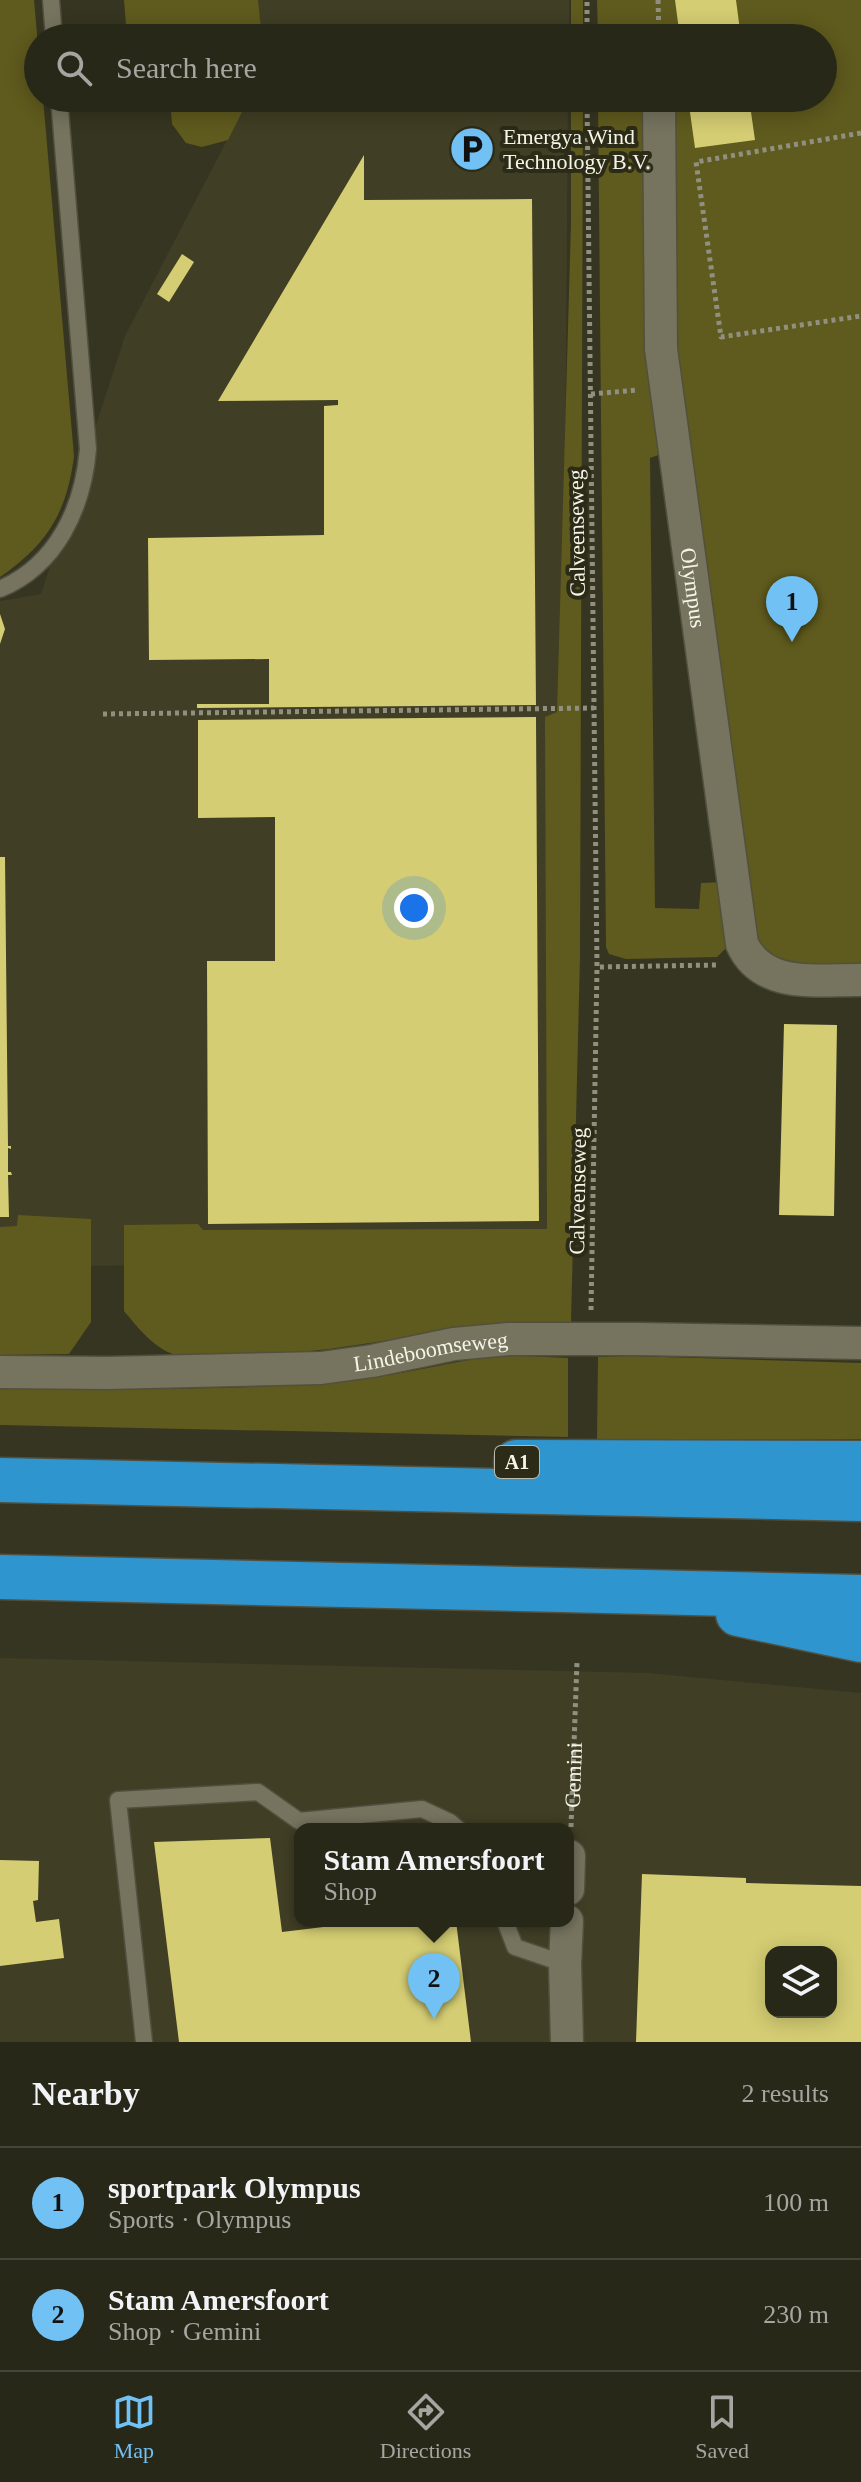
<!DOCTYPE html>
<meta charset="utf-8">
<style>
:root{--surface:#282819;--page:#343426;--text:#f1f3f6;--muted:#a5a6a2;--line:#444438;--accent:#71c1f5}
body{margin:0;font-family:Georgia,serif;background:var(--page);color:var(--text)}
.controls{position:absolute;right:24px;bottom:24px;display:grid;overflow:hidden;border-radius:16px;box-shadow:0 4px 20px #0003}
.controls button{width:72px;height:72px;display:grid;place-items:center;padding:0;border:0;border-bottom:2px solid var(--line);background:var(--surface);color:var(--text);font:40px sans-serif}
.you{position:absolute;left:414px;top:908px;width:28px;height:28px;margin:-20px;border:6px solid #fff;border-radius:50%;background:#1a73e8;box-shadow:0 0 0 12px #1a73e833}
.badge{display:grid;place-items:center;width:52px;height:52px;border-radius:50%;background:var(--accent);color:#111;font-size:26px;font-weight:700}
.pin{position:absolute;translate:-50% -66px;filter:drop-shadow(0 2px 4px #0008)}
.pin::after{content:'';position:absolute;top:42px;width:28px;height:24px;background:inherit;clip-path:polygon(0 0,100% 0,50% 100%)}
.popup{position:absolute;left:294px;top:1823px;width:280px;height:104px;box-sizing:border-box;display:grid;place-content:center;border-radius:16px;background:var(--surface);filter:drop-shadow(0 2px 6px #0005);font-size:26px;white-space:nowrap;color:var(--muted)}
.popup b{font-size:30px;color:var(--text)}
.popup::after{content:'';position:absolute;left:50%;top:100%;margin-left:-16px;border:16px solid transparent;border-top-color:var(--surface)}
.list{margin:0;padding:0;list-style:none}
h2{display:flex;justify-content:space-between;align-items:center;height:104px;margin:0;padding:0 32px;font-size:34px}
h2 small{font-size:26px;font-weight:400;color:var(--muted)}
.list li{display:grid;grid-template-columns:52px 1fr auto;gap:24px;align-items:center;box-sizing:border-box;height:112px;padding:0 32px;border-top:2px solid var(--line)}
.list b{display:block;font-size:30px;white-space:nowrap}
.list p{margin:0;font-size:26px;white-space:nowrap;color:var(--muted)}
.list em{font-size:26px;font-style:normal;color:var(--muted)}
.icon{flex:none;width:44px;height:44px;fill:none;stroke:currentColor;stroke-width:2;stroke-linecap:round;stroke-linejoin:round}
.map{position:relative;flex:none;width:861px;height:2042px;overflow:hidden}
.search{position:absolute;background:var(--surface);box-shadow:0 4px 20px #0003;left:24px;right:24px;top:24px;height:88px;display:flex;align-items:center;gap:20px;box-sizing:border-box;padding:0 28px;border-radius:44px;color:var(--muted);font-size:30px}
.sheet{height:328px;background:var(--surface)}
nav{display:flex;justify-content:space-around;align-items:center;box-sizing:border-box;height:112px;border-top:2px solid var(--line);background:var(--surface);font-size:22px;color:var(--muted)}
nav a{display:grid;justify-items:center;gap:4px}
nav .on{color:var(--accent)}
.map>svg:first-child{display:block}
</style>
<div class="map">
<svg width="861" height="2042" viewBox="0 0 861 2042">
<rect width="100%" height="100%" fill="#363521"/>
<path fill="#403e24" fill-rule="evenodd" d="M257 0H569V38H262Z
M249 98H568L559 1260 0 1267V601L41 594 125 336Z
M0 1658 648 1673 861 1693V2042H0ZM300 1829H568V1921H300ZM771 1952H831V2012H771Z"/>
<path fill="#5f5a1d" d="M0 0H34L38 45V98H43L74 456C67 512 47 545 0 577Z
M124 0H258L262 38H127Z
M571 0H583V38H571Z
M597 0H861V965L788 964 775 961 753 942 664 453 650 458 655 908 699 909 701 883 724 882 727 947 717 957 626 959 609 954 606 947 598 98H823V38H598Z
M170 98H249L228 140 202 147 186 143 172 124Z
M571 98H583L580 957 571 1323 431 1334 329 1349 271 1355 179 1356C155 1350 139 1329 124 1311V1225L198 1224 203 1230 547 1229 545 717 557 712 571 223Z
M18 1215 91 1219V1322L69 1354 0 1355V1227L17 1226Z
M502 1355 568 1358V1437L0 1425V1388C117 1388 235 1392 352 1380 403 1375 452 1361 502 1355Z
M630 1356 861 1363V1439L597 1440 598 1357Z"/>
<path fill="#d4cd73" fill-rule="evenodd" d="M675 0H736L741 38H680Z
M688 98H749L755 140 695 148Z
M364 155V200L532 199 536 705 197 708V704H269V659L149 660 148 538 324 535V406L338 405V400L218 401Z
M182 254 194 262 169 302 157 294Z
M0 614 5 629 0 644Z
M536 717 539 1221 208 1224 207 961H275V817L198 818V720Z
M0 857H5L8 1146H11V1149L8 1148V1172H11L12 1175H8L9 1217H0Z
M784 1024 837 1025 834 1216 779 1215Z
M270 1838 282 1932 340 1925 339 1921H456L471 2042H179L154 1842Z
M0 1860 39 1861 38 1900 33 1901 36 1922 59 1919 64 1958 0 1966Z
M642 1874 746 1878V1883L861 1886V2042H636ZM771 1952H831V2012H771Z"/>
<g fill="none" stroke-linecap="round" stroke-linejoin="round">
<g stroke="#51503f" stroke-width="19">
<path id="service" d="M51 0 54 38
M0 589C57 565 83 508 88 449L59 98
M505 1921 515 1947 565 1964
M144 2042 118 1800 258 1792 299 1821 422 1809 450 1822 458 1829"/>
</g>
<g stroke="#51503f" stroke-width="35">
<g id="minor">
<path id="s2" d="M659 98 661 349 742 944C763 990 818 979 861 980"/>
<path id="s3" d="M0 1372 108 1373 321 1368 372 1361 454 1344 509 1339H639L861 1343"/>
<path d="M568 1889 569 1856"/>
<path d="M567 1921 565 1964 567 2042"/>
</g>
</g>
<g stroke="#51503f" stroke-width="47">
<path id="motorway" d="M516 1462 861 1463
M0 1480 861 1499
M0 1577 861 1597
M738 1614 861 1640"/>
</g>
<g stroke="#919080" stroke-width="5" stroke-dasharray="4 4" stroke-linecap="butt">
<path d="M658 0 659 38"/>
<path d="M587 38V0"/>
<path d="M587 98 597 967 717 965"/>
<path d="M861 133 696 162 721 337 861 316"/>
<path d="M591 394 638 390"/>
<path d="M103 714 594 708"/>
<path d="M591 1310 597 967"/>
<path id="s1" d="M571 1827 577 1662"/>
</g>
<use href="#service" stroke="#76745f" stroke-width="16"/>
<use href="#minor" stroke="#76745f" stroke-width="32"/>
<use href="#motorway" stroke="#2e95cf" stroke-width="44"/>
</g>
<defs>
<g id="parking-disc" transform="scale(2.3)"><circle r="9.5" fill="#71c1f5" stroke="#2c2b17"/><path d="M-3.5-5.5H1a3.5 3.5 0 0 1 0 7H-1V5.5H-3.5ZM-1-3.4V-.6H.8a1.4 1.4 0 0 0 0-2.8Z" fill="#111"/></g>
</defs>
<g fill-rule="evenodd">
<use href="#parking-disc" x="472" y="149"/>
</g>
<g text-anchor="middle" stroke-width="8" stroke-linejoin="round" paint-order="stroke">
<rect fill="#2c2b17" stroke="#b9b8a9" stroke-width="2" x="495" y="1446" width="44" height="32" rx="6"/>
<g font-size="20" font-weight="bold" fill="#f5f5e8">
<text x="517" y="1469">A1</text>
</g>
<g font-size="22" fill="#f5f5e8" stroke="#2c2b17" text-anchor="start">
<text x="503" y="144">Emergya Wind<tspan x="503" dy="25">Technology B.V.</tspan></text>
</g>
<g font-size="22" fill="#f5f5e8" stroke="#2c2b17">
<text transform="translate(576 533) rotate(-91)" y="8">Calveenseweg</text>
<text dy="8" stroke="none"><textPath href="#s2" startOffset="492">Olympus</textPath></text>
<text transform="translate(577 1191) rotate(-89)" y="8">Calveenseweg</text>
<text dy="8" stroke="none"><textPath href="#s3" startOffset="432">Lindeboomseweg</textPath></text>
<text dy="8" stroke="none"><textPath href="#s1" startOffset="52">Gemini</textPath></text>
</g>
</g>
</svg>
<div class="controls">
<button><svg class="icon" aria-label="layers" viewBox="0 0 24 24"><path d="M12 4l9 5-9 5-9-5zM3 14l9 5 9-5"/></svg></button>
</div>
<div class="you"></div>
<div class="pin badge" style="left:792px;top:642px">1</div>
<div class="pin badge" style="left:434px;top:2019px">2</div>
<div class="popup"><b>Stam Amersfoort</b>Shop</div>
<div class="search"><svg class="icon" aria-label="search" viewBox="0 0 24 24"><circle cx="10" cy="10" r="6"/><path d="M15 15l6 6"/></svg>Search here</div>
</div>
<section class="sheet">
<h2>Nearby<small>2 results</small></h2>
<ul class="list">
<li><span class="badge">1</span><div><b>sportpark Olympus</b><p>Sports · Olympus</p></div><em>100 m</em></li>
<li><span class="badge">2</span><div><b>Stam Amersfoort</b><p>Shop · Gemini</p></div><em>230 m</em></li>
</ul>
</section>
<nav>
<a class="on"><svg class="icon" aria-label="map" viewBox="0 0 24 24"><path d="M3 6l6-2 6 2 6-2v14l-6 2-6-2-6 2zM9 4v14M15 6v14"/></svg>Map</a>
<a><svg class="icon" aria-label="directions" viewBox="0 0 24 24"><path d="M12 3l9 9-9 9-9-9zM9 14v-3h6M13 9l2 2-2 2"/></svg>Directions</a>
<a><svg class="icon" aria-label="saved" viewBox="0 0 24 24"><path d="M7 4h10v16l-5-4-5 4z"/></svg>Saved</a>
</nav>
